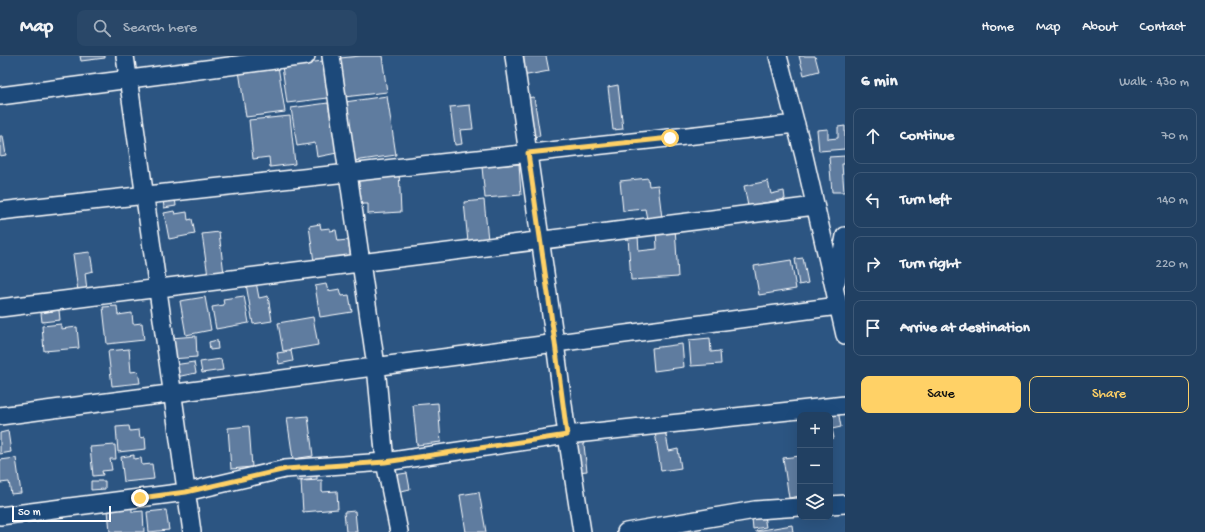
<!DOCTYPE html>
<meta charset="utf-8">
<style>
:root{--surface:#214062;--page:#294768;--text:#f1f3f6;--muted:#a2afbe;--line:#3e5977;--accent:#ffd166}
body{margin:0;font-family:"Gochi Hand",sans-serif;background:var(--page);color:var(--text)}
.controls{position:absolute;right:12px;bottom:12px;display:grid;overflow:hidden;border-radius:8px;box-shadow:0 4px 16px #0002}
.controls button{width:36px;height:36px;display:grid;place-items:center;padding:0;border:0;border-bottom:1px solid var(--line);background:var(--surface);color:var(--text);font:20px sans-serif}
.scale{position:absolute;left:12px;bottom:10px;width:99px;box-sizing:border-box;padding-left:4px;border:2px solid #fff;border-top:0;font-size:11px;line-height:14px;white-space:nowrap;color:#fff;-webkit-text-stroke:3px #1f4a7a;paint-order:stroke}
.stop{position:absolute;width:12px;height:12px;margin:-9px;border:3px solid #ffd166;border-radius:50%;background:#fff}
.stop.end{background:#ffd166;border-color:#fff;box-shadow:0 1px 4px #0008}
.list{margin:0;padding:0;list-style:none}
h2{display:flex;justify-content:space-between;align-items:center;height:52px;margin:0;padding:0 16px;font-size:17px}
h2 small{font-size:13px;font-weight:400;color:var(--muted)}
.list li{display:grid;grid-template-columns:26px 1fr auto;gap:12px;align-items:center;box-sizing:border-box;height:56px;margin:0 8px 8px;padding:0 8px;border:1px solid var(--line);border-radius:8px}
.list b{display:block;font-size:15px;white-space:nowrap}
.list em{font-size:13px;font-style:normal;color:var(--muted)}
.actions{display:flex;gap:8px;padding:12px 16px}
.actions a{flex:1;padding:9px 0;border:1px solid var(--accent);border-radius:8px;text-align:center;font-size:14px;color:var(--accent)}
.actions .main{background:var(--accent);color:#111}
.icon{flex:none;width:22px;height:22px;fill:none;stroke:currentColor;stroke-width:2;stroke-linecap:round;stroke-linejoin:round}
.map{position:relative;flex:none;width:845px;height:476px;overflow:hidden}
header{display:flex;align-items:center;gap:24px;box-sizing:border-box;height:56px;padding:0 20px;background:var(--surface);border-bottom:1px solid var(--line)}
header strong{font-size:19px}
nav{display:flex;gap:22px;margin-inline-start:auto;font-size:14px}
.search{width:280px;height:36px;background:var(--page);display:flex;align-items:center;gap:10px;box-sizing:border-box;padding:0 14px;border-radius:8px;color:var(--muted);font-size:15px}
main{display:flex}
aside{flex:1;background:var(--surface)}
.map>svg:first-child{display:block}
</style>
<header>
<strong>Map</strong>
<div class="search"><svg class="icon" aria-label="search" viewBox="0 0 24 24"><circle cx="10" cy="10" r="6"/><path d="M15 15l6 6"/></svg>Search here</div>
<nav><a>Home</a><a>Map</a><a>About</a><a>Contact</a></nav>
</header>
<main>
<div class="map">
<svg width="845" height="476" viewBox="0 0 845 476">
<rect width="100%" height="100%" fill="#2c5582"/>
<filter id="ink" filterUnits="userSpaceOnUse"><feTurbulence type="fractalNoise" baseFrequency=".025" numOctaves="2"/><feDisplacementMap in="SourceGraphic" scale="8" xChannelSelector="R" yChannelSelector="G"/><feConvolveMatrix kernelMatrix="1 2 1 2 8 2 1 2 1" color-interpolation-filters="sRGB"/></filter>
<g filter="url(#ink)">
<path fill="#5e7c9f" stroke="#fff" d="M80 0H105V2L81 5Z
M361 0H382L387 36 344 41 340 2Z
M518 0H546L549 15 522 20Z
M799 0H815L819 15 804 19Z
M323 5 328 42 287 47 282 10Z
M278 10 285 56 246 61 239 15Z
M618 29 623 73 613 74 608 31Z
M387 40 396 99 354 105 345 46Z
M534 41 540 80 530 81 524 42Z
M328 47 337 97 317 101 315 87 297 90 291 52Z
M470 49 473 73 460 74 462 88 455 89 450 51Z
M290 60 295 108 270 111 269 101 253 103 249 64Z
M845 70V93L819 95 817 74 828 73V83L838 82V71Z
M0 80H3L6 99 0 100Z
M845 100V108H842L844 136H832L829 101Z
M519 108 521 139 485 142 482 111Z
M399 114 401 156 368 158V148H358L356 117Z
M648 122 649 130 658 129 662 162 647 163 645 153 623 155 620 125Z
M768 125 771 138 784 135 785 143 748 150 744 130Z
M175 141 176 150 164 152 163 143Z
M484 144 488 184 468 186 464 146Z
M174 155 175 158 187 156 188 164 192 163 195 178 169 183 164 157Z
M320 168 321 173 330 172V175L336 174 338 185 348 184 351 201 314 206 309 170Z
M675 171 678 221 631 224 628 181 638 180 639 195 657 193 656 173Z
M219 176 224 218 208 220 202 178Z
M90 196 93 215 85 217 87 234 78 235 73 198Z
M803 202 808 227 799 229 795 203Z
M791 204 796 233 759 239 754 210Z
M256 226 259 242 268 240 272 265 253 268 246 228Z
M326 228 328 235 340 233 342 240 349 239 352 256 320 261 315 230Z
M244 240 249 267 216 273 212 251 224 249 223 243Z
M205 241 211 274 186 279 180 245Z
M117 250 118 259 132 257 133 268 142 267 144 284 107 288 103 251Z
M59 254 60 264 42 266 41 257Z
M313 261 318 289 283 295 278 267Z
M61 268V273L77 271 79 292 44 295 42 270Z
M196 280 197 301 172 303 171 282Z
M710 282 711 296 720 295 721 308 691 310 689 284Z
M217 284 218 293 210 294 209 286Z
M682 288 684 311 654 315 652 292Z
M129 293 131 316 138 315 140 327 112 330 108 295Z
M291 295 293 305 279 308 277 297Z
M221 303 223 314 202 317 200 306Z
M194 306 196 317 176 321 174 309Z
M438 347 441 386 417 389 413 349Z
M838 354 841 371 832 373 834 382 830 383V359Z
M308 360 313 400 293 403 287 362Z
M129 370 130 375 139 374 140 382 145 381 146 393 118 396 116 371Z
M249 370 252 411 231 413 228 372Z
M665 374 669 395 678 393 681 412 661 415 655 376Z
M8 375 11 396 0 398V377Z
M583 381 587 415 578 416 573 382Z
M115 389 116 403H110L112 414 102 415 103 419 93 420 90 391Z
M134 399V403L141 402 142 409 152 408 154 423 124 426 121 401Z
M800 400V440L789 442 783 402Z
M16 402 21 437 11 438 9 426 0 427V404Z
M317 415V423L297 425V417Z
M407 417 410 433 397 436 394 419Z
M322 424V436L337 435 338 453 303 456 301 425Z
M91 425H105V433L91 434Z
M479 436 486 476H466L460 439Z
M132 449V456L143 455 144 476H110L108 454 119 453 118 450Z
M166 454 169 474 149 476 147 456Z
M355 455 357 476H346L344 456Z
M764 460 766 471 753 473 752 462Z
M792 469 793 476H756V475Z"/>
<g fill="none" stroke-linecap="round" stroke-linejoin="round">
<g stroke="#fff" stroke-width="20">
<path id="minor" d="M125 0 192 476
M331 0 376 310 385 406 399 476
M514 0 555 287 567 379 582 476
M778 0 804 100 845 279
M0 40 306 0
M0 155 796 68
M836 227 845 180
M0 252 815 150
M0 360 838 250
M830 449 845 448
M0 460 186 436 285 413 385 406 567 379 845 349
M626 476 755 454 800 451"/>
</g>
<use href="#minor" stroke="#1f4a7a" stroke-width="17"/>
</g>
</g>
<g fill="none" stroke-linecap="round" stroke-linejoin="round" filter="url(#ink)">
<path stroke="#ffd166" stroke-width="5" d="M140 442 186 436 286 413 385 406 567 379 555 287 528 97 670 82"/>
</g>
</svg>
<div class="controls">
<button>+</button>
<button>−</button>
<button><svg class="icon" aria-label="layers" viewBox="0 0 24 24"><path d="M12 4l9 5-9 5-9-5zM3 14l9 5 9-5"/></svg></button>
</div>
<div class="scale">50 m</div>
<div class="stop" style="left:670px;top:82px"></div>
<div class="stop end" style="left:140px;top:442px"></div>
</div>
<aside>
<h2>6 min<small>Walk · 430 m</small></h2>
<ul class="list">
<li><svg class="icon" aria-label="ahead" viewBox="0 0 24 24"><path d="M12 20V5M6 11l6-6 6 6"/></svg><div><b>Continue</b></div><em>70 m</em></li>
<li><svg class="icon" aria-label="left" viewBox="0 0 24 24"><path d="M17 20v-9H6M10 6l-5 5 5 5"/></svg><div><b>Turn left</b></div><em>140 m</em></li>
<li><svg class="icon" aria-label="right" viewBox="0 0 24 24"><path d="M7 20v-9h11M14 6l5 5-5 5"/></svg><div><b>Turn right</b></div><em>220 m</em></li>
<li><svg class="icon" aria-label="arrive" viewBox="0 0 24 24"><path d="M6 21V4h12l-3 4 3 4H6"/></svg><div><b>Arrive at destination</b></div></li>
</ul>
<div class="actions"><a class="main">Save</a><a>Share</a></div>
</aside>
</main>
